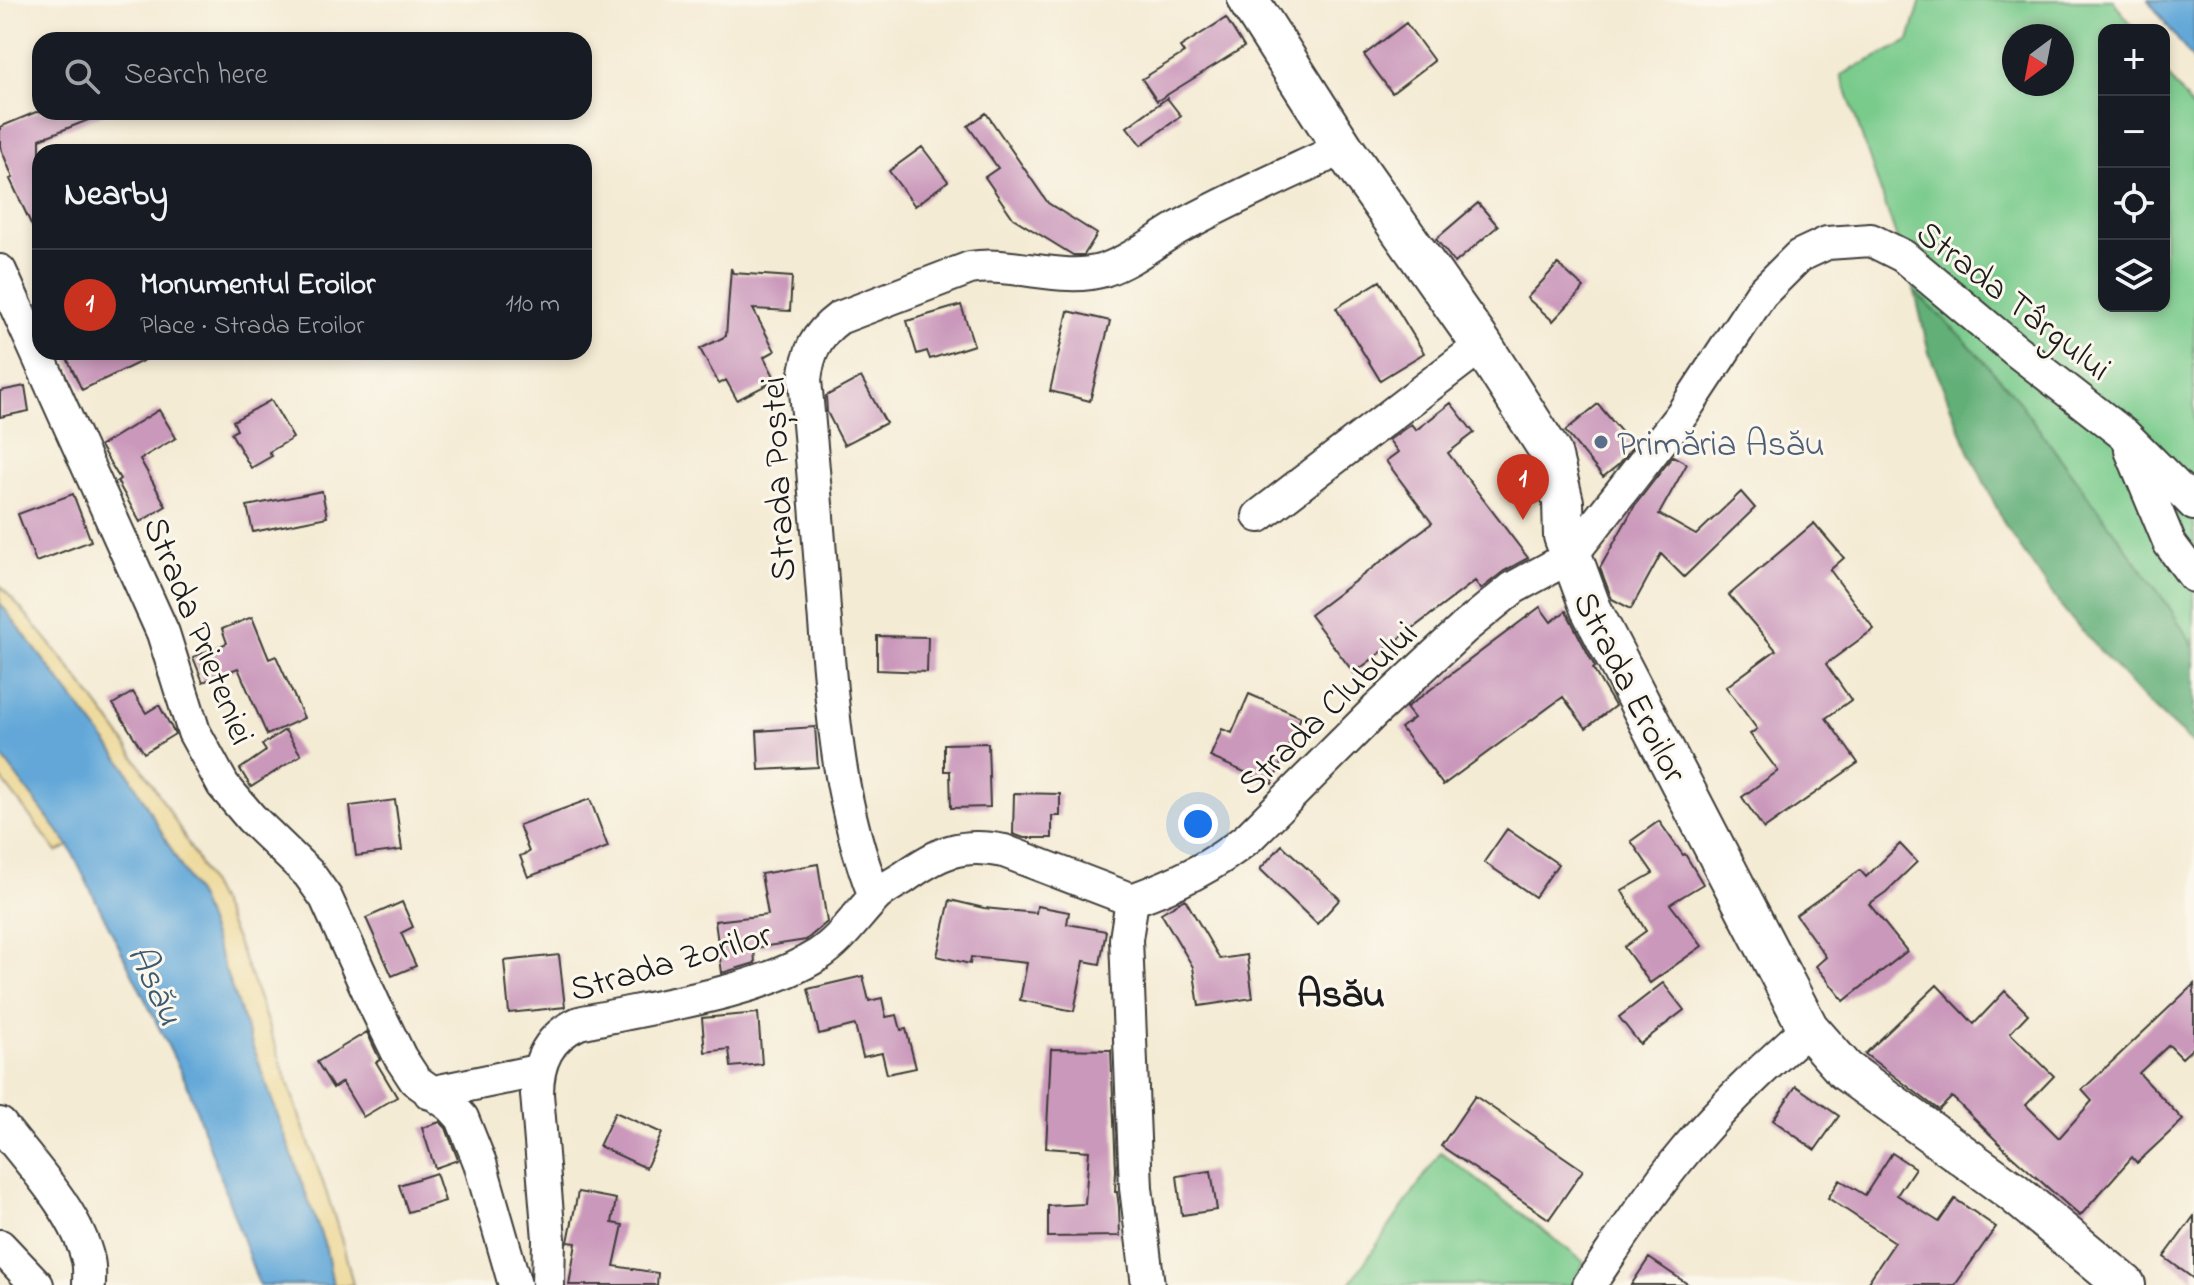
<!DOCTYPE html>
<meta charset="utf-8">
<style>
:root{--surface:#171b24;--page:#242831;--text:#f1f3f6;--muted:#9ea1a6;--line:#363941;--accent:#c8321e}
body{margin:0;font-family:"Indie Flower",sans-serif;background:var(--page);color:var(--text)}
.controls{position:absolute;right:24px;top:24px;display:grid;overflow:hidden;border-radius:16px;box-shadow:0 4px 12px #0003}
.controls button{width:72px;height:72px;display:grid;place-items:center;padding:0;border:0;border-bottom:2px solid var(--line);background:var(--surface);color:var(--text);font:40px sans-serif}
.compass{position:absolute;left:2002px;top:24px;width:72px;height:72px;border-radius:50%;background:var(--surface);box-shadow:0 4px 12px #0003;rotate:212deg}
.you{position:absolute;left:1198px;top:824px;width:28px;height:28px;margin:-20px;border:6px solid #fff;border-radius:50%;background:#1a73e8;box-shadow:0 0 0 12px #1a73e833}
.badge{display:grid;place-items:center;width:52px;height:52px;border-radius:50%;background:var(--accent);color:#fff;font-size:26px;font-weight:700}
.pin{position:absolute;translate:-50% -66px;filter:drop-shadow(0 2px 4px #0008)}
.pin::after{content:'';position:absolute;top:42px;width:28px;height:24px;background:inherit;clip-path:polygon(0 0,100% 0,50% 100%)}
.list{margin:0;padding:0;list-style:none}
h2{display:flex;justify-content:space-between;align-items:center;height:104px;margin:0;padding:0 32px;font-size:34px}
h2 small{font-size:26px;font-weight:400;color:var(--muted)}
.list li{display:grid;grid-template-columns:52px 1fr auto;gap:24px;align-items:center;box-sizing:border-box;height:112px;padding:0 32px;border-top:2px solid var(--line)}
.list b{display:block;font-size:30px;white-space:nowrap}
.list p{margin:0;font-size:26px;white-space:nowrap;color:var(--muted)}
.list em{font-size:26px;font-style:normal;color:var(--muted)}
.icon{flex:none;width:44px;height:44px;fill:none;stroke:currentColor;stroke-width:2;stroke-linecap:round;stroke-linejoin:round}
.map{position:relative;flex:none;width:2194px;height:1285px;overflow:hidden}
.search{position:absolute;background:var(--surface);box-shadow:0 4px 12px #0003;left:32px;top:32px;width:560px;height:88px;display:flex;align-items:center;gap:20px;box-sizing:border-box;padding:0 28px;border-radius:24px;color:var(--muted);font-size:30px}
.panel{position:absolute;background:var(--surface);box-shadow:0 4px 12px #0003;left:32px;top:144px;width:560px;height:216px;border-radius:24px}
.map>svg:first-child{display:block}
</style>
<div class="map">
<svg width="2194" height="1285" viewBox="0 0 2194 1285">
<rect width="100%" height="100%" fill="#fbf7ec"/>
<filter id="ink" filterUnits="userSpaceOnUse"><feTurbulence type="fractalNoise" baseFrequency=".0125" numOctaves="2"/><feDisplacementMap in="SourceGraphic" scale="16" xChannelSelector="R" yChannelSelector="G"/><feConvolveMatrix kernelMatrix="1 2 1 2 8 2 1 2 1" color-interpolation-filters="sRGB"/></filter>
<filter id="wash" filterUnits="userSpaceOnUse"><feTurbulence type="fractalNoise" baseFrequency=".006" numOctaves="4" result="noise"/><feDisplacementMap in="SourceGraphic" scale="32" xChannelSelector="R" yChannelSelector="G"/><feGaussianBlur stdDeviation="1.8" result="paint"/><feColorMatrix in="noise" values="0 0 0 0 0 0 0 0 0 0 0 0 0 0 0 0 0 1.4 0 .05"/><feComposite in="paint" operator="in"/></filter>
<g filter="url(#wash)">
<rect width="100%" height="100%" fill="#f4ebd4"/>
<path fill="#79cb8c" stroke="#4a7454" stroke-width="2" fill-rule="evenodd" d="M1921 0H2113L2135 30H2104V306H2164V70L2194 111V648L2168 605 1961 336 1915 292 1841 75 1909 41ZM2014 36H2062V84H2014Z
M1441 1152 1584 1262 1573 1285H1349Z"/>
<path fill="#62af78" stroke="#3f664a" stroke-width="2" d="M1915 292 1961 336 2011 391 2168 605 2194 648V745L2144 699 2064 611 2005 525 1969 451 1929 353Z"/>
<path fill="#eeda9e" stroke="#857b5d" stroke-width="2" d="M0 585C83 678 158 780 214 892 249 961 272 1039 298 1112 318 1169 340 1226 353 1285H333L326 1249 200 901 124 765 0 603Z
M0 754 69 846 57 852 0 777Z"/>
<path fill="#62a7d8" stroke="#3f627a" stroke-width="2" d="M2148 0H2194V61Z
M0 603 124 765 200 901 326 1249 333 1285H259L187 1084 69 846 0 754Z"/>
<g id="blocks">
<path fill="#ca98bb" d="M1226 18 1244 47 1157 101 1142 79 1184 53 1180 47Z
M1406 23 1434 61 1392 93 1364 55Z
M1167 98 1181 116 1141 145 1127 127Z
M36 112 106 113 40 139V243L10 179 13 178 0 146V127Z
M986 113 1048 203 1097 234 1084 255H1073L1013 218 985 177 998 168 968 126Z
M922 147 948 181 915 206 889 171Z
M1478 203 1498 226 1455 263 1436 239Z
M1558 264 1584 288 1553 321 1527 298Z
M731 268 733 273 792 277 790 311 753 309 775 351 764 357 776 380 737 400 726 380 719 384 700 349 726 336Z
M1380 281 1424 353 1380 380 1336 308Z
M961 305 974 345 930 359 927 351 917 354 907 321Z
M1068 311 1110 321 1090 401 1050 391Z
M64 352H161L82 390Z
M861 377 886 423 844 445 827 412 826 396Z
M25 386 29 411 0 417V391Z
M271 400 293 438 269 452 272 456 251 468 231 433 237 430 233 421Z
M1451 403 1474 433 1448 453 1528 558 1504 571 1481 589 1475 581 1354 673 1310 615 1432 523 1386 461 1398 452 1389 440 1411 424 1416 430Z
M1598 404 1633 446 1618 465 1603 477 1565 431Z
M159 410 176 438 140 459 166 506 140 522 117 481 120 479 100 446Z
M1673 456 1687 464 1659 514 1696 535 1741 492 1755 508 1684 577 1661 554 1631 609 1612 599 1600 568 1635 505Z
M322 491 327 517 253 532 247 506Z
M73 494 91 541 36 562 18 514Z
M1814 523 1844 558 1830 570 1874 629 1826 664 1851 700 1826 718 1858 763 1764 829 1742 797 1778 771 1750 734 1757 729 1726 687 1776 650 1729 595Z
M1540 607 1551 622 1566 611 1595 667 1593 669 1615 706 1586 728 1563 697 1443 785 1401 728 1414 718 1406 708Z
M252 617 269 659 276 656 304 718 267 735 238 668 203 682 193 657 227 643 222 629Z
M877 636 928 637 927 672 877 670Z
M133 692 146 713 159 705 175 734 144 753 113 704Z
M1249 694 1301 717 1272 784 1210 757 1222 729 1232 733Z
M815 727 818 767 759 770 757 731Z
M285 730 301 755 251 787 240 769 266 751 262 745Z
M988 743 990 807 951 808 950 771H944V744Z
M1014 793 1060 794V816H1052V838H1024L1013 834Z
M590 799 608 847 528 877 520 856 529 852 519 825Z
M395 800 402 850 356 856 350 806Z
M1659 821 1683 855 1685 854 1703 884 1670 904 1702 946 1650 983 1624 947 1646 931 1622 891 1653 873 1631 841Z
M1507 829 1558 864 1535 897 1484 862Z
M1900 844 1917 862 1886 892 1869 904 1907 951 1844 1001 1816 966 1826 957 1796 915 1860 870 1866 877Z
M1282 845 1340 899 1317 924 1260 869Z
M818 864 827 922 806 940 754 948 755 963 722 973 715 921 768 915 761 874Z
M1185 899 1220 959 1247 955 1253 998 1199 1006 1193 967 1161 913Z
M950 900 984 908 1036 913 1037 906 1069 912 1067 924 1106 931 1100 964 1084 961 1074 1011 1020 1000 1027 963 971 957 970 964 937 956Z
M402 902 413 927 401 933 416 966 392 976 366 918Z
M559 955 565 1007 509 1013 504 961Z
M863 976 869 1001 882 998 886 1017 897 1015 901 1030 906 1029 916 1068 887 1074 882 1053 863 1057 855 1025 819 1034 808 989Z
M1663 983 1684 1010 1640 1044 1619 1017Z
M2194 984V1047L2182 1058 2169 1045 2139 1073 2183 1120 2137 1163 2132 1157 2080 1216 2011 1155 1952 1097 1939 1110 1865 1054 1937 985 1974 1024 2005 991 2028 1014 2010 1033 2054 1076 2026 1105 2059 1138 2092 1101 2082 1090Z
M758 1013 762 1064 731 1067 729 1049 705 1052 702 1018Z
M367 1032 380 1060 376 1062 397 1097 363 1117 342 1082 333 1088 317 1062Z
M1051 1049 1111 1050 1116 1170 1115 1192H1117L1119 1207 1120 1236 1048 1237V1206L1085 1204 1089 1151 1046 1148Z
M1796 1086 1839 1116 1815 1150 1773 1120Z
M1475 1096 1583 1170 1549 1219 1441 1146Z
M615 1112 662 1133 646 1168 599 1146Z
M440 1122 446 1128 458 1160 435 1168 422 1128Z
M1892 1153 1915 1168 1897 1195 1939 1222 1955 1199 1996 1227 1955 1285H1866L1895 1242 1828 1198 1840 1180 1865 1195Z
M1211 1171 1217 1210 1182 1215 1177 1176Z
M436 1173 445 1201 408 1212 399 1185Z
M578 1192 616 1199 612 1223 623 1225 614 1266 658 1273 657 1285H569L576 1243 568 1242Z
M2194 1216V1279L2164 1257Z
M1649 1258 1689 1285H1631Z"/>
</g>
</g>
<g filter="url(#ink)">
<use href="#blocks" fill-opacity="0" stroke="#3c3b38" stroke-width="2"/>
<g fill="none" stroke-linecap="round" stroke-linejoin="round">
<g stroke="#3c3b38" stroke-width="36">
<path id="minor" d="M0 271 163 633 194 732 223 785 251 818 309 874 326 898 375 1006 400 1057 415 1080 451 1106 462 1118 480 1163 515 1285
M2131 450 2170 544 2194 576
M1259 516 1482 345
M875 896C838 805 832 707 824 610 819 533 812 456 805 380 808 352 816 335 839 318L970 268C1014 261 1063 283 1104 270 1131 261 1154 242 1178 228 1232 198 1288 174 1343 148
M430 1093 537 1071
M0 1124C30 1163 77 1212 88 1260 90 1268 89 1277 89 1285
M0 1246 37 1285
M548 1285 549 1239 537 1094C537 1062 548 1037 579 1023 651 1007 756 994 818 955 841 940 855 918 873 899 881 890 893 884 903 878 938 853 960 842 1004 851L1132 900
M1148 1285 1136 1188 1126 939 1132 900C1176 884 1213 867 1249 837L1374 712 1464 628 1513 588 1570 557 1682 414 1761 294 1799 256 1827 243 1871 240 1903 256 2014 349 2126 436 2194 504
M1589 1285C1624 1234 1657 1182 1698 1136 1732 1097 1769 1063 1808 1028"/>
</g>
<g stroke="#3c3b38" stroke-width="44">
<path id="major" d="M1248 0 1343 148 1482 345 1551 453 1563 502 1564 536 1591 609 1808 1028 1845 1070 2013 1192 2125 1285"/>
</g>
<use href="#minor" stroke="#fff" stroke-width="32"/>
<use href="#major" stroke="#fff" stroke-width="40"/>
</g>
</g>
<circle fill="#5c6f8a" stroke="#fbf7ec" stroke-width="3" cx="1601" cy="442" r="8"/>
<g text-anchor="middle" stroke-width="6" stroke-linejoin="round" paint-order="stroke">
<g font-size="36" fill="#1c1c1c" stroke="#fbf7ec">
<text transform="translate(2015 299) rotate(38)" y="13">Strada Târgului</text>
<text transform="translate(776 479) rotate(-93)" y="13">Strada Poștei</text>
<text transform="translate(201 630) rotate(68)" y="13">Strada Prieteniei</text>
<text transform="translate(1632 686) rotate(63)" y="13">Strada Eroilor</text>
<text transform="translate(1326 707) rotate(-44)" y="13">Strada Clubului</text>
<text transform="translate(670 960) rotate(-16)" y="13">Strada Zorilor</text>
</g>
<g font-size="36" fill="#4e5e75" stroke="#fbf7ec" text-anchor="start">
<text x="1617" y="455">Primăria Asău</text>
</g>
<g font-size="38" font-style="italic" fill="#3c5b71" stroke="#fbf7ec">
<text transform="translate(157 984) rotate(65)" y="13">Asău</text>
</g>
<g font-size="40" font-weight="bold" fill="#1c1c1c" stroke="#fbf7ec">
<text x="1341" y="1006">Asău</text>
</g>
</g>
</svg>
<div class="controls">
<button>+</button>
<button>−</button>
<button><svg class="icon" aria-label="locate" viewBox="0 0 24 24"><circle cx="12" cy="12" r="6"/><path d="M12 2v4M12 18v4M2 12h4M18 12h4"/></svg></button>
<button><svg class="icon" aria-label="layers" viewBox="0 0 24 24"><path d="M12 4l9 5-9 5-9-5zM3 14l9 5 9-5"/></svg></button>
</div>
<svg class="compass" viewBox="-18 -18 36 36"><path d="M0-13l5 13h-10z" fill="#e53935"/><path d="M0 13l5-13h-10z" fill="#9ea1a6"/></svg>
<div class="you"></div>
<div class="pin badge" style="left:1523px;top:520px">1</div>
<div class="search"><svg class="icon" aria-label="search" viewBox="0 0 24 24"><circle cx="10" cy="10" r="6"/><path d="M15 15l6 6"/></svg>Search here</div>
<section class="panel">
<h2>Nearby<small></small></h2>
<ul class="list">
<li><span class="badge">1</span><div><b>Monumentul Eroilor</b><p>Place · Strada Eroilor</p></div><em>110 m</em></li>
</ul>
</section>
</div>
